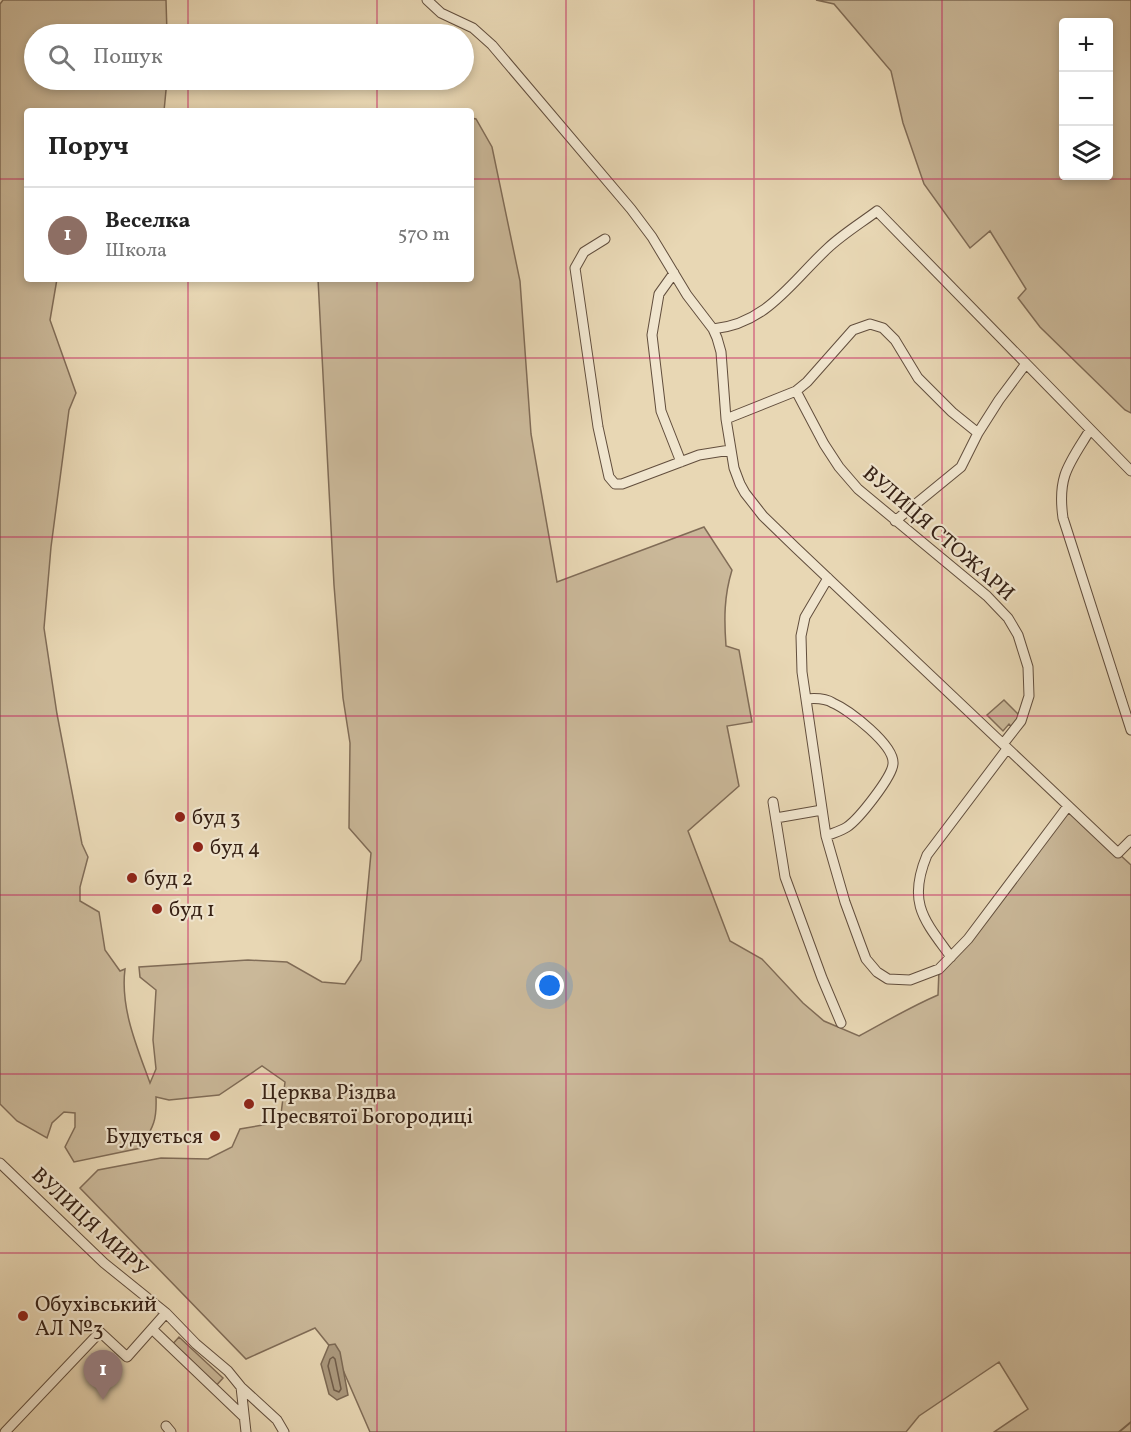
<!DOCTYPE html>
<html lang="uk">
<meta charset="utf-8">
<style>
:root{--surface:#fff;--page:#f2f2f2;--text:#222;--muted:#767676;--line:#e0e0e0;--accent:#1a73e8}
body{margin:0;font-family:Vollkorn,serif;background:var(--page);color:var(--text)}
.controls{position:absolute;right:18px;top:18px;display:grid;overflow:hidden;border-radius:6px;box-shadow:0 3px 9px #0003}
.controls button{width:54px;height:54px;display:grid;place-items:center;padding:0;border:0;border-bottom:2px solid var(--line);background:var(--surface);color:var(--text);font:30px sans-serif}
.you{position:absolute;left:550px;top:986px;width:21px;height:21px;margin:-15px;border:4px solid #fff;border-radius:50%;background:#1a73e8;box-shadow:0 0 0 9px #1a73e833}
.badge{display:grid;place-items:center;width:39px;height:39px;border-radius:50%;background:var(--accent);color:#fff;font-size:20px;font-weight:700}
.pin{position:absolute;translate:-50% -50px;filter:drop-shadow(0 2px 3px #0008)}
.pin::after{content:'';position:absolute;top:32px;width:21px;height:18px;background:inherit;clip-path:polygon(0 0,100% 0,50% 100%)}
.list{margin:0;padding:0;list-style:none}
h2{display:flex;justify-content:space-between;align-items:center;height:78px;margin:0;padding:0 24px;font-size:26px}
h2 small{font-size:20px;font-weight:400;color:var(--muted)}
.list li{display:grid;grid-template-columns:39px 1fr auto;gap:18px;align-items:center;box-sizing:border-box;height:96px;padding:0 24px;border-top:2px solid var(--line)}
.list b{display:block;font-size:22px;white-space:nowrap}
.list p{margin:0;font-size:20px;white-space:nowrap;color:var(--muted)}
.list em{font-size:20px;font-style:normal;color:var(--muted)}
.icon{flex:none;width:33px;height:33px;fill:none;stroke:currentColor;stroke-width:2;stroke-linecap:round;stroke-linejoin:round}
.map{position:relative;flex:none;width:1131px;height:1432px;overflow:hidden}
.search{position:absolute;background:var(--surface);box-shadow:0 3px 9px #0003;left:24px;top:24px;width:450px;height:66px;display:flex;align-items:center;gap:15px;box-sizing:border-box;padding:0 21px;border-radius:33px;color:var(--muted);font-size:22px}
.panel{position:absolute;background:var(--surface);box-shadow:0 3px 9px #0003;left:24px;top:108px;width:450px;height:174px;border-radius:6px}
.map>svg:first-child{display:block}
</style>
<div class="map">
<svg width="1131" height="1432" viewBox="0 0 1131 1432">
<rect width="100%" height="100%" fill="#e8d7b4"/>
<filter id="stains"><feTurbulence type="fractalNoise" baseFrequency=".00333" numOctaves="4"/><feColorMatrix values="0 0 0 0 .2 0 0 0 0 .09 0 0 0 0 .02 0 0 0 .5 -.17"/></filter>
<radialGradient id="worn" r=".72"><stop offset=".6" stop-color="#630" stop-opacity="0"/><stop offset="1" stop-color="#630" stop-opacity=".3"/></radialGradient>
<path fill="#cab899" stroke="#806c57" stroke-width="1.5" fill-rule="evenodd" d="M3 0H166L167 34H34V80H167L164 111H27V279H57L50 320 76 393 69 410 51 547 44 628 57 714 82 844 88 857 80 887V901L99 912 105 950 120 971 125 969C120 1008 137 1047 150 1083L156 1069 153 1040 156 990 140 977 139 967 248 960 287 962 322 982 345 984 361 960 371 853 349 828 350 743 343 698 334 585 318 279H471V118L476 119 492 147 520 281 531 434 557 582 704 527 732 570C724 596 724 619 726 646L739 650 752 722 727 726 739 786 688 831 730 941 762 959 803 1003 824 1021 859 1036C885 1022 910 1007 938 995L939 969 951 957 1068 807 1131 865V1432H994L1028 1409 999 1362 919 1416 906 1432H370L336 1354 315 1328 246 1359 80 1188 98 1170 161 1158 208 1159 232 1147 240 1129 280 1122 285 1082 262 1066 219 1095 169 1100 156 1097C157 1121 153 1127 141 1148L74 1162 65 1147 75 1127V1113L64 1112 52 1123 47 1138 17 1121 0 1104V4Z
M816 0H1131V413L1125 410 1040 327 1018 298 1026 289 990 231 970 248 924 184 903 123 891 71 834 4ZM1064 22H1108V176H1064Z
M1004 700 1019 715 1013 728 1009 724 1003 731 987 715Z
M179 1337 223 1378 214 1388 170 1347Z"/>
<path fill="#ab997e" stroke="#7c6954" stroke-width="1.5" d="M335 1344 340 1352 348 1395 337 1400 329 1394 321 1364 329 1345Z"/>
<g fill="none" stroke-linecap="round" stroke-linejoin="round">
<path stroke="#705d4a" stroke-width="1.5" d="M333 1357 335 1359 341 1389 339 1392 334 1390 328 1366 330 1359Z"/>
<path stroke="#7c6954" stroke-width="2" d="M1119 1432 1131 1422"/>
<g stroke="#624e3d" stroke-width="11">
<path id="minor" d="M427 0 441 13 473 28 492 45 631 209 652 237 687 295 713 329 717 338 721 352 726 419 734 468 740 484 745 493 763 516 795 547 1118 853 1131 840
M605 239 584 252 575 268 598 427 609 477 615 484H622L699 455 730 450
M674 273 659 294 652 335 661 411 681 462
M713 329C767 324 792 281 828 248 843 234 861 223 877 211L1131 471
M796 391 807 382 853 330 870 324 883 328 895 340 918 378 952 412 978 433
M726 419 796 391 824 444 839 467 858 489 987 596 1008 618 1018 635 1028 667 1029 696 1021 721 1003 744
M1090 430C1069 464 1057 476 1063 518L1131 730
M895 521 961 467 978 433 999 400 1025 365
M828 578 805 617 801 636 802 672 826 836 845 902 860 943 866 959 877 972 888 979 910 980 939 969 968 939 1068 806
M806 699C816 698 825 698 833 703 849 710 895 745 893 764 892 777 859 819 847 827 841 831 833 833 826 836
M773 802 785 877 822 978 841 1023
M776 818 822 810
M951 957C924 920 907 903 927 855L1007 749
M0 1163 104 1263 166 1313 196 1344 228 1371 241 1387 277 1420 284 1432
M152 1329 244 1417
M241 1387 246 1432
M166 1426 171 1432
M5 1432 100 1332 127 1357 166 1313"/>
</g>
<use href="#minor" stroke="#f0e5ce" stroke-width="9"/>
</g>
<path fill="none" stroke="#c2185b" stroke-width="1.5" stroke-opacity="0.55" d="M188 0V34M377 0V34M566 0V1432M754 0V1432M942 0V1432M188 80V111M377 80V111M0 179H27M471 179H1131M188 279V1432M377 279V1432M0 358H1131M0 537H1131M0 716H1131M0 895H1131M0 1074H1131M0 1253H1131"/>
<g fill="#8f2418" stroke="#f0e5ce" stroke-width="2">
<circle cx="180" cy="817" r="6"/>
<circle cx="198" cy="847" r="6"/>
<circle cx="132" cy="878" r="6"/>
<circle cx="157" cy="909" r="6"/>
<circle cx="249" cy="1104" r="6"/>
<circle cx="215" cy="1136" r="6"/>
<circle cx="23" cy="1316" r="6"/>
</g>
<g text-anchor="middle" stroke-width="4.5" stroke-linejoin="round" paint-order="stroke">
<g font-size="21" fill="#362115" stroke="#f0e5ce">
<text transform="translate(939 533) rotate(41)" y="7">ВУЛИЦЯ СТОЖАРИ</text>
<text transform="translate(90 1222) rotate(43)" y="7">ВУЛИЦЯ МИРУ</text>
</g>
<g font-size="21" fill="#362115" stroke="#f0e5ce" text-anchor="start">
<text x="192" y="824">буд 3</text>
<text x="210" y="854">буд 4</text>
<text x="144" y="885">буд 2</text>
<text x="169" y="916">буд 1</text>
<text x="261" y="1099">Церква Різдва<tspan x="261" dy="24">Пресвятої Богородиці</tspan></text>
<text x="203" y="1143" text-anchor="end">Будується</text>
<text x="35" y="1311">Обухівський<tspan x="35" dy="24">АЛ №3</tspan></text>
</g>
</g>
<rect width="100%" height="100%" filter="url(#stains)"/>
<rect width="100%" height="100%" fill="url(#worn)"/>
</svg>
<div class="controls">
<button>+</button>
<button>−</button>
<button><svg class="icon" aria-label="layers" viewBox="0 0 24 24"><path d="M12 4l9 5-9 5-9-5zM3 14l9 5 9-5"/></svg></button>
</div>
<div class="you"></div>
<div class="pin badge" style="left:103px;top:1400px;background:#8d6e63">1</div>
<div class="search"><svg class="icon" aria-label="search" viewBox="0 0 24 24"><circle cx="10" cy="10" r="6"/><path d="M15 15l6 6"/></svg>Пошук</div>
<section class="panel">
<h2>Поруч<small></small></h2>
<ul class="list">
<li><span class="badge" style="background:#8d6e63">1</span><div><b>Веселка</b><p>Школа</p></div><em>570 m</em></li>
</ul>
</section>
</div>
